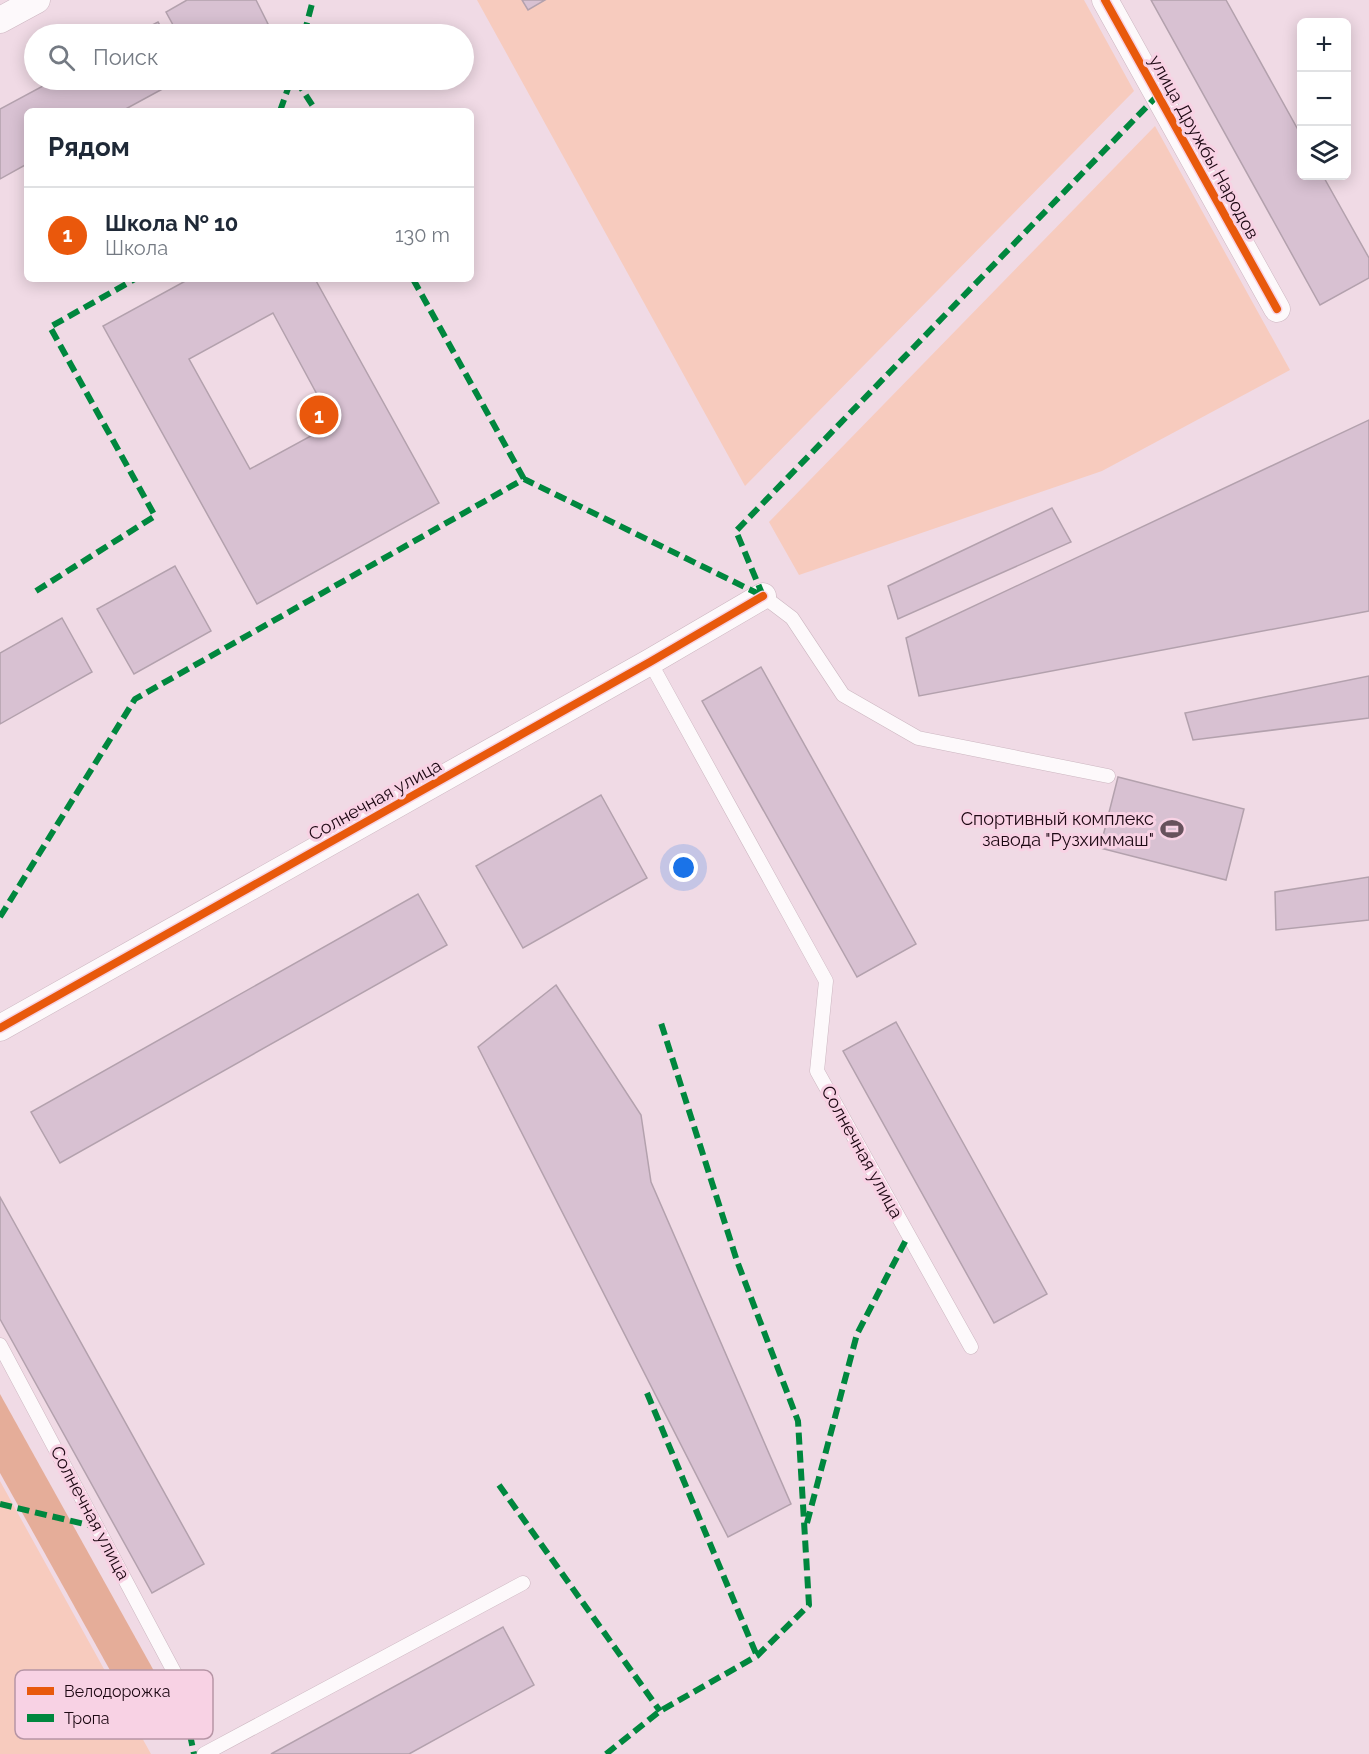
<!DOCTYPE html>
<html lang="ru">
<meta charset="utf-8">
<style>
:root{--surface:#fff;--page:#f6f6f7;--text:#1f2937;--muted:#747a83;--line:#e0e1e3;--accent:#ea580c}
body{margin:0;font-family:Raleway,sans-serif;background:var(--page);color:var(--text)}
.controls{position:absolute;right:18px;top:18px;display:grid;overflow:hidden;border-radius:9px;box-shadow:0 3px 15px #0003}
.controls button{width:54px;height:54px;display:grid;place-items:center;padding:0;border:0;border-bottom:2px solid var(--line);background:var(--surface);color:var(--text);font:30px sans-serif}
.you{position:absolute;left:684px;top:868px;width:21px;height:21px;margin:-15px;border:4px solid #fff;border-radius:50%;background:#1a73e8;box-shadow:0 0 0 9px #1a73e833}
.badge{display:grid;place-items:center;width:39px;height:39px;border-radius:50%;background:var(--accent);color:#fff;font-size:20px;font-weight:700}
.pin{position:absolute;translate:-50% -50%;border:3px solid #fff;box-shadow:0 2px 6px #0006}
.list{margin:0;padding:0;list-style:none}
h2{display:flex;justify-content:space-between;align-items:center;height:78px;margin:0;padding:0 24px;font-size:26px}
h2 small{font-size:20px;font-weight:400;color:var(--muted)}
.list li{display:grid;grid-template-columns:39px 1fr auto;gap:18px;align-items:center;box-sizing:border-box;height:96px;padding:0 24px;border-top:2px solid var(--line)}
.list b{display:block;font-size:22px;white-space:nowrap}
.list p{margin:0;font-size:20px;white-space:nowrap;color:var(--muted)}
.list em{font-size:20px;font-style:normal;color:var(--muted)}
.icon{flex:none;width:33px;height:33px;fill:none;stroke:currentColor;stroke-width:2;stroke-linecap:round;stroke-linejoin:round}
.map{position:relative;flex:none;width:1369px;height:1754px;overflow:hidden}
.search{position:absolute;background:var(--surface);box-shadow:0 3px 15px #0003;left:24px;top:24px;width:450px;height:66px;display:flex;align-items:center;gap:15px;box-sizing:border-box;padding:0 21px;border-radius:33px;color:var(--muted);font-size:22px}
.panel{position:absolute;background:var(--surface);box-shadow:0 3px 15px #0003;left:24px;top:108px;width:450px;height:174px;border-radius:9px}
.map>svg:first-child{display:block}
</style>
<div class="map">
<svg width="1369" height="1754" viewBox="0 0 1369 1754">
<rect width="100%" height="100%" fill="#f0dae5"/>
<path fill="#f7cbbe" d="M477 0H1084L1134 91 745 486Z
M1155 126 1290 370 1102 471 799 575 769 522Z
M0 1481 151 1754H0Z"/>
<path fill="#e5ad99" d="M0 1394 154 1671 121 1690 0 1473Z"/>
<path fill="#d8c1d2" stroke="#b3a1ad" stroke-width="1.5" fill-rule="evenodd" d="M187 0H256L268 24 248 34H178L166 12Z
M522 0H545L528 10Z
M1151 0H1226L1302 137V176H1323L1369 258V278L1320 305Z
M158 22 165 34H135Z
M54 80H179L122 111H27V164L0 179V109Z
M189 279H315L439 503 257 604 103 326ZM273 313 333 424 250 469 189 359Z
M1369 420V611L919 696 906 638Z
M1052 508 1071 542 898 619 888 586Z
M175 566 211 631 134 674 97 609Z
M62 618 92 672 0 724V653Z
M761 667 916 944 857 977 702 701Z
M1369 676V718L1193 740 1185 713Z
M1118 777 1244 809 1226 880 1100 848Z
M601 795 647 878 523 948 476 866Z
M1369 877V920L1276 930 1275 892Z
M418 894 447 945 60 1163 31 1112Z
M556 985 641 1115 651 1182 791 1504 728 1537 478 1047Z
M896 1022 1047 1294 994 1323 843 1051Z
M0 1197 204 1564 152 1593 0 1319Z
M503 1627 534 1685 409 1754H271Z"/>
<g fill="none" stroke-linecap="round" stroke-linejoin="round">
<g stroke="#ccb6c0" stroke-width="15">
<path id="service" d="M763 596 792 618 843 695 918 738 1108 776
M650 662 826 981 817 1071 971 1347
M0 1345 179 1681
M204 1754 523 1583"/>
</g>
<g stroke="#ccb6c0" stroke-width="27">
<path id="minor" d="M1105 0 1277 309
M0 20 37 0
M0 1028 650 662 763 596"/>
</g>
<use href="#service" stroke="#fdf9fb" stroke-width="14"/>
<use href="#minor" stroke="#fdf9fb" stroke-width="26"/>
<path stroke="#00873e" stroke-width="6" stroke-dasharray="12 6" stroke-linecap="butt" d="M304 34 313 0
M296 80 316 111
M280 111 291 80
M413 279 524 479
M36 591 155 516 50 327 135 279
M763 596 736 531 1158 95
M0 917 135 699 524 479 763 596
M647 1393 757 1656
M499 1485 660 1711
M0 1504 97 1527
M807 1523 857 1334 908 1236
M179 1681 194 1754
M606 1754 660 1711 757 1656 809 1605 798 1421 737 1261 661 1023"/>
<g stroke="#f8d2e4" stroke-width="11">
<path id="cycleway" d="M1105 0 1277 309
M0 1028 650 662 763 596"/>
</g>
<use href="#cycleway" stroke="#e8590c" stroke-width="8"/>
</g>
<defs>
<g id="stadium-bare" transform="scale(1.8)"><path d="M0-5a6.5 5 0 1 0 0 10a6.5 5 0 1 0 0-10ZM-3.5-1.8h7v3.6h-7Z" fill="#67525c" stroke="#f8d2e4" stroke-width="2.5" paint-order="stroke"/></g>
</defs>
<g fill-rule="evenodd">
<use href="#stadium-bare" x="1172" y="829"/>
</g>
<g text-anchor="middle" stroke-width="6" stroke-linejoin="round" paint-order="stroke">
<g font-size="18" fill="#1d0813" stroke="#f8d2e4">
<text transform="translate(1204 147) rotate(61)" y="6">улица Дружбы Народов</text>
<text transform="translate(375 800) rotate(-29)" y="6">Солнечная улица</text>
<text transform="translate(862 1152) rotate(61)" y="6">Солнечная улица</text>
<text transform="translate(90 1513) rotate(62)" y="6">Солнечная улица</text>
</g>
<g font-size="18" fill="#1d0813" stroke="#f8d2e4" text-anchor="end">
<text x="1154" y="825">Спортивный комплекс<tspan x="1154" dy="21">завода "Рузхиммаш"</tspan></text>
</g>
</g>
<rect x="15" y="1670" width="198" height="69" rx="9" fill="#f8d2e4" stroke="#b695a5" stroke-width="1.5"/>
<rect x="27" y="1687" width="27" height="8" fill="#e8590c"/>
<rect x="27" y="1714" width="27" height="8" fill="#00873e"/>
<g font-size="16" fill="#1d0813">
<text x="64" y="1697">Велодорожка</text>
<text x="64" y="1724">Тропа</text>
</g>
</svg>
<div class="controls">
<button>+</button>
<button>−</button>
<button><svg class="icon" aria-label="layers" viewBox="0 0 24 24"><path d="M12 4l9 5-9 5-9-5zM3 14l9 5 9-5"/></svg></button>
</div>
<div class="you"></div>
<div class="pin badge" style="left:319px;top:415px">1</div>
<div class="search"><svg class="icon" aria-label="search" viewBox="0 0 24 24"><circle cx="10" cy="10" r="6"/><path d="M15 15l6 6"/></svg>Поиск</div>
<section class="panel">
<h2>Рядом<small></small></h2>
<ul class="list">
<li><span class="badge">1</span><div><b>Школа № 10</b><p>Школа</p></div><em>130 m</em></li>
</ul>
</section>
</div>
